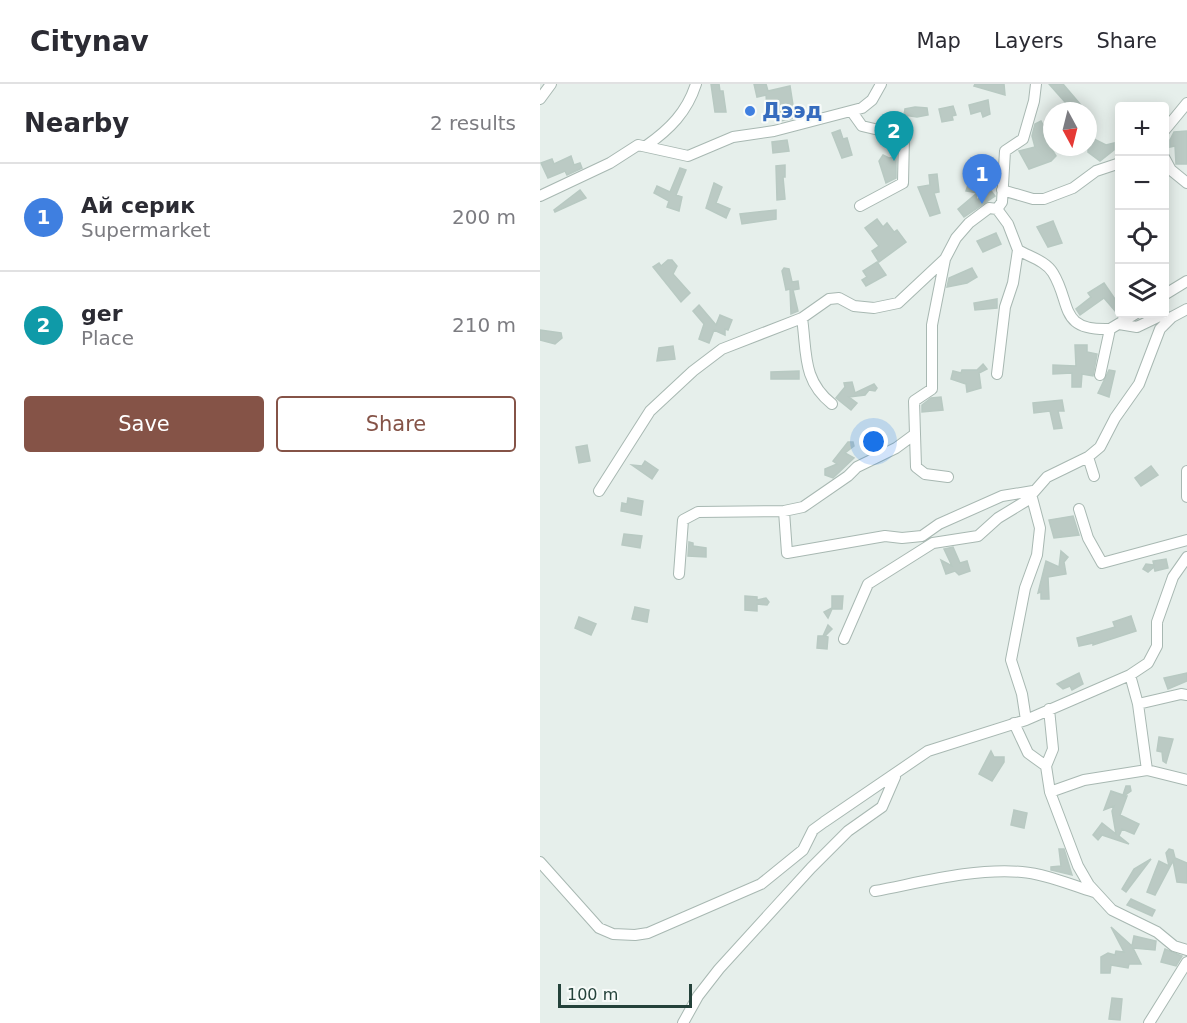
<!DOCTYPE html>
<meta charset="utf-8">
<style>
:root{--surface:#fff;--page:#f7f7f7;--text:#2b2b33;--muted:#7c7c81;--line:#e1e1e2;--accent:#855347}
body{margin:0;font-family:"DejaVu Sans",sans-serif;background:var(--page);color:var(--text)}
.controls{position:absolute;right:18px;top:18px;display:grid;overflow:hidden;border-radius:6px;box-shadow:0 3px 15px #0003}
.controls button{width:54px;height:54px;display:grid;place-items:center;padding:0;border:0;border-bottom:2px solid var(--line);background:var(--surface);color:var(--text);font:30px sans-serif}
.compass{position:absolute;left:503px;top:18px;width:54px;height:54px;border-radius:50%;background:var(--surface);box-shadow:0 3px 15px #0003;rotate:173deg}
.scale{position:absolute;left:18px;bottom:15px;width:134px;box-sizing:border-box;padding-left:6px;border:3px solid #24423a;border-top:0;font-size:16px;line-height:21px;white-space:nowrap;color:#24423a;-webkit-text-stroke:4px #f7fbf9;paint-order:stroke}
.you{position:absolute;left:334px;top:358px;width:21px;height:21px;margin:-15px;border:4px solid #fff;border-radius:50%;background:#1a73e8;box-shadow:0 0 0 9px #1a73e833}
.badge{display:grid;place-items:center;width:39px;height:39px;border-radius:50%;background:var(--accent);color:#fff;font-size:20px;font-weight:700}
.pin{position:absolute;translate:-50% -50px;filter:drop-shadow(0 2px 3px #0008)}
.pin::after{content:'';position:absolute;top:32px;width:21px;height:18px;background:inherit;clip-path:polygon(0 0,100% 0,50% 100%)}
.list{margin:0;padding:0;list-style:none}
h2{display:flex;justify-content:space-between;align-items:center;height:78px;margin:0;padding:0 24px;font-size:26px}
h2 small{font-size:20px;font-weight:400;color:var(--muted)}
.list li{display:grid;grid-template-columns:39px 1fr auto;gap:18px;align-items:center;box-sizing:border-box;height:108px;padding:0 24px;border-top:2px solid var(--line)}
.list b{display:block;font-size:22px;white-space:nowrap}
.list p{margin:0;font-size:20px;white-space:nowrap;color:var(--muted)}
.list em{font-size:20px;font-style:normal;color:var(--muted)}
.actions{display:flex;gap:12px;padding:18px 24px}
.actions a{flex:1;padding:14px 0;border:2px solid var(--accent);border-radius:6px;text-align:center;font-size:21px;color:var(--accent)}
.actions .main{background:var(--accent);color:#fff}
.icon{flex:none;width:33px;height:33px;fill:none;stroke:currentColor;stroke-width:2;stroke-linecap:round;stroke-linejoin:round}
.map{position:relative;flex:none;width:647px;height:939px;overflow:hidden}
header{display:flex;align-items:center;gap:36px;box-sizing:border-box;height:84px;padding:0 30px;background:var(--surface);border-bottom:2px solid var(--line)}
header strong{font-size:28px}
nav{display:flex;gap:33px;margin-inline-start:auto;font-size:21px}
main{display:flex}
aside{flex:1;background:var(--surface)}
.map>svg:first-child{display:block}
</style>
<header>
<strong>Citynav</strong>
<nav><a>Map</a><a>Layers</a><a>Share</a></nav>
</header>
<main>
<aside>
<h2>Nearby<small>2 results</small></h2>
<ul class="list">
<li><span class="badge" style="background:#3f7fe0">1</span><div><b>Ай серик</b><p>Supermarket</p></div><em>200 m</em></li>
<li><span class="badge" style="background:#0f9aa8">2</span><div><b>ger</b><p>Place</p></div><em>210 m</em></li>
</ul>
<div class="actions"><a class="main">Save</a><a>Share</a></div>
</aside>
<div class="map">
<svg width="647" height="939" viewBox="0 0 647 939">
<rect width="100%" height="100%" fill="#e6efeb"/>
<path fill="#bbcac4" stroke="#b8c9c2" stroke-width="1.5" d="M171 0H179L180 7H183L186 28H175Z
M214 0H226L228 7 250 2 255 34 240 37V34L228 35 226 11 217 13Z
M435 0H464L465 11 434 2Z
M509 0H523L546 27H533Z
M448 16 450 30 443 33 441 27 431 30 429 21Z
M413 22 416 31 412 32 413 36 402 38 399 25Z
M375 23 387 24 388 31 377 33 364 31 365 25Z
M501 37 507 48 503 51 516 72 511 77 489 85 479 67 495 63 492 52 495 40Z
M300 46 303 55 307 54 312 71 302 74 292 49Z
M647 47V80H636L635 62 630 63V56L634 48Z
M548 52 566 61 574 59V66L560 77 548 68Z
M247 56 249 67 233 69 232 58Z
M343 71 349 74 356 73V94L346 99 339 77Z
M31 72 34 81 40 79 42 84 27 91 25 87 8 94 1 79 12 75 14 80Z
M245 81V93H243L245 115 237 116 236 82Z
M140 84 146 86 136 111 142 113 139 127 127 123 129 117 114 109 117 102 130 108Z
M432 89 441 90 437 109 426 107Z
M397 90 399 108 394 109 400 129 390 132 378 103 390 101 389 91Z
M174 99 182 103 176 119 190 125 186 134 166 124Z
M449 104 455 112 424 133 418 125 437 109 436 117Z
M40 106 46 114 15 128 14 126Z
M236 126V135L202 140 200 130Z
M337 135 343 143 347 139 354 148 357 146 366 158 339 178 332 167 339 162 325 144Z
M513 137 522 159 508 163 497 143Z
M456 149 461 160 443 168 437 157Z
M128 176H132L137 182 133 190 150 209 141 218 113 183 119 179 121 182Z
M337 178 346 191 326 202 322 196 327 193 323 187Z
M244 184 249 185 252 198 258 197 259 205 253 206 258 227 251 230 250 205 246 206 242 187Z
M432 184 437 193 427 199 407 203 409 194Z
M564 199 579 221V226L576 228 564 214 540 231 536 225 551 213 548 209Z
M457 215V224L435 226 434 219Z
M159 221 176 241 180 231 192 236 188 246 185 245V251L174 246 169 259 159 255 164 240 153 227Z
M0 246 21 249 22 254 15 260 0 256Z
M535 261H547V268L557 270 553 292 542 290 541 303H532V289L513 290V281L536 282Z
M133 262 135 275 117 277 119 264Z
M443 280 447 285 439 289 441 304 427 308 426 300 411 295 413 287 421 289 422 286H437Z
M569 286 575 287 569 313 558 309Z
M259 287V295H231V288Z
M312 298 315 309 334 300 337 304 335 307 329 306 325 311 309 313 317 319 311 326 296 314 305 303 304 299Z
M401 313 403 326 382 328V321L391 314Z
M522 316 524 327H518L522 344 514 345 510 327 494 329 493 319Z
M308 358H313L314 362 305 369 314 374 293 394 285 391V385L297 380 293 377Z
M47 361 50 377 39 379 36 363Z
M105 377 118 386 112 395 92 381 102 382Z
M611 382 618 391 601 402 595 394Z
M88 414 103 417 101 431 81 427 82 419 87 420Z
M533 432 539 451 514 454 509 436Z
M84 450 102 452 100 464 82 461Z
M149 458 153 459V462L166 464V473L148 472Z
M413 463 420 479 427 477 430 487 419 491 415 487 406 490 401 476 412 482 404 465Z
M521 467 528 473 524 478 526 490 508 493 509 515H501V508L498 509 506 477 519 483Z
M626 475 628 484 615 487 614 483 608 488 603 485 606 480 614 481 613 477Z
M205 512 217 513V516L226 514 229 518 227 521 217 520V527L205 526Z
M292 512H303L302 525H292L288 534 284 528 292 524Z
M95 523 109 526 107 538 92 535Z
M591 532 596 547 553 561V559L539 562 537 554 575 543 573 538Z
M39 533 56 540 51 551 35 544Z
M288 541 292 545 285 552 288 553 287 565 277 564 278 552H283Z
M539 589 543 600 532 606 530 602 523 605 517 600Z
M647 589V597L628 605 624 594Z
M619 653 633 655 626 679 623 677 622 668 617 667Z
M451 667 454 673H464V678L452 697 439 690Z
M586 702H590L591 707 584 712H587L580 731 599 740 594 750 582 745 579 752 589 760 562 751 558 756 553 751 562 739 576 750 572 727 574 722 564 726 571 707 583 711Z
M474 726 487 729 484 744 471 741Z
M519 765H524L532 791 511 786V783L521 782Z
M629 765 633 766 635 774 647 779V799L637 798 633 777 615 811 607 808 619 777 629 782 626 769Z
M611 775 586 808 582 805 594 785Z
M591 815 615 826 612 832 587 821Z
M571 843 592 862 594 852 616 857 615 866 593 864 601 880H589L588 884 571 881 570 889H561V873L568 869 575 871 576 867 584 868Z
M625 865 642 872 636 882 621 878Z
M572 914 582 915 580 936 569 935Z"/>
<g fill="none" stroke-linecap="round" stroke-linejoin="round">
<g stroke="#a8b8b2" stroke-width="12">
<path id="minor" d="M0 15 11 0
M312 28 322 42 364 52 363 99 320 122
M624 47 647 19
M106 62C130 45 147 28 156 0
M624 73 631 86 647 99
M462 106 493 115H504L533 104 556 87 580 79
M0 112 70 79 98 61 148 72 193 53 234 47 322 24 332 16 341 0
M457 125 468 140 478 166C490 173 506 177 513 189 532 220 518 247 570 245
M624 211 647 197
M262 234C267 269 262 296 292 320
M579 240 597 243 624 230
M457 290 465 223 473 199 478 166
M560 291 570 245 595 230
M375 350 376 383 385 390 408 393
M548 373 554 392
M647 387V413
M59 407 110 327 153 287 182 265 262 234 289 215 299 214 314 222 334 224 358 219 405 175 416 154 429 139 449 124 457 125 462 118 465 67 483 55 494 17 496 0
M539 425 548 454 562 479 647 456
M244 427 247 469 345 452 362 454 382 452 399 440 462 412 493 407
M139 490 143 436 158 428 244 427 263 423 308 392 317 383 356 364 375 350 374 317 392 305V241L405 175
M304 555 328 500 393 459 438 452 458 434 486 417 507 393 548 373 560 363 575 334 599 300 620 245 632 233 647 225
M590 591 598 620 607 686 647 696
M598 620 641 610 647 611
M509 625 513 665 506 682 510 708 538 782 549 801 572 826 617 848 634 862 647 866
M486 636 482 610 471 576 485 504 497 471 500 444 491 410
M474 639 488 669 506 682
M510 708 544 696 607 686
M0 778 59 844 73 850 95 851 108 849 221 800 263 766 273 746 284 738 388 667 486 636 590 591 608 579 617 562V538L633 493 647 473
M335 807C383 798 433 784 482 788 506 790 531 801 554 808
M143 939 158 912 179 885 271 784 308 747 342 723 355 693
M609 939 647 878"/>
</g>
<use href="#minor" stroke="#fff" stroke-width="10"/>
</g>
<circle fill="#3f7fe0" stroke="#f7fbf9" stroke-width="2" cx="210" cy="27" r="6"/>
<g text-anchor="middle" stroke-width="4.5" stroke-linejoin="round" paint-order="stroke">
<g font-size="21" font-weight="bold" fill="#366cbe" stroke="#f7fbf9" text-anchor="start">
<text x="222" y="34">Дээд</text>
</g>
</g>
</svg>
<div class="controls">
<button>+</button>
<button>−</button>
<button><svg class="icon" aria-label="locate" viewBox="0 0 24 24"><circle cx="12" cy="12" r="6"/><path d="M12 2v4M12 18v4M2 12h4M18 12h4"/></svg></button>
<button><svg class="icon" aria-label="layers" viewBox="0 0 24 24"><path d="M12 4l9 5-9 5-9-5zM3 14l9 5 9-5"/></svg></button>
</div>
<svg class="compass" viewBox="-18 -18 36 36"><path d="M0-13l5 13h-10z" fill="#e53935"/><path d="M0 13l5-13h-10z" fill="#7c7c81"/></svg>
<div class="scale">100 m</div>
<div class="you"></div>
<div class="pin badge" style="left:442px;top:120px;background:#3f7fe0">1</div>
<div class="pin badge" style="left:354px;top:77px;background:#0f9aa8">2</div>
</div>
</main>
